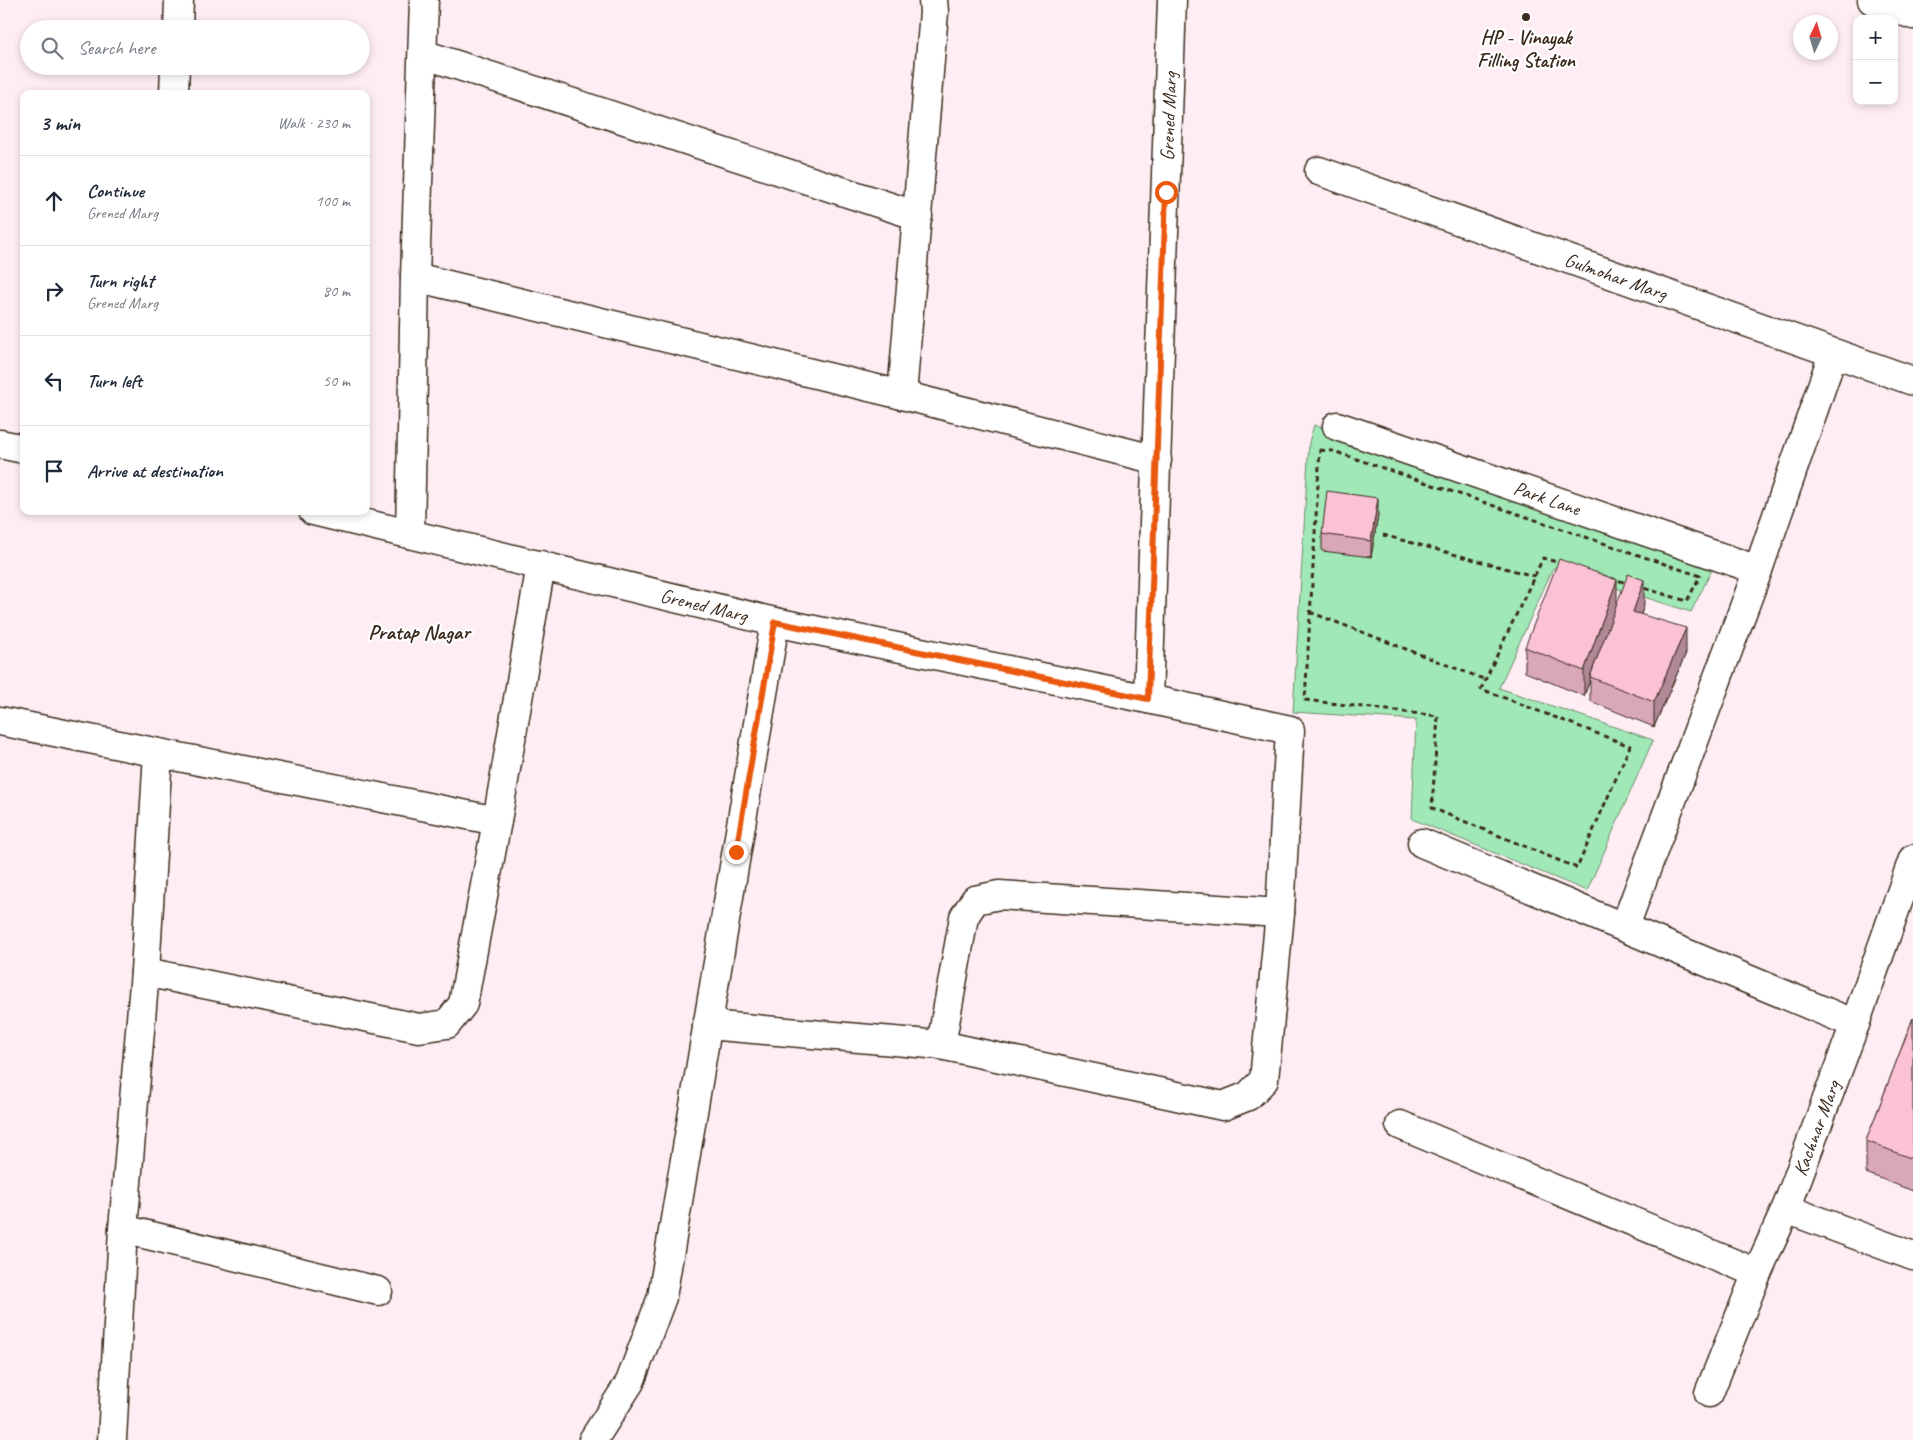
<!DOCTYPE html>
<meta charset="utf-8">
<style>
:root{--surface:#fff;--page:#f2f2f3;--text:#1f2937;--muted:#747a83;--line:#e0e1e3}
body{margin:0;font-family:Caveat,sans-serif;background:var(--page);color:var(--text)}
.controls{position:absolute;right:15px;top:15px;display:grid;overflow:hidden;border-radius:10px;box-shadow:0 2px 8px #0003}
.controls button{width:45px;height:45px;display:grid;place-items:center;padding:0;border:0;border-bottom:1px solid var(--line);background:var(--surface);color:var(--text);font:25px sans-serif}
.compass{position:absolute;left:1793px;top:15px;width:45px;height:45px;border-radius:50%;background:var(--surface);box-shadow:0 2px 8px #0003;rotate:4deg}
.stop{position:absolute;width:15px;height:15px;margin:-11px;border:4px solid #ea580c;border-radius:50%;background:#fff}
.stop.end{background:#ea580c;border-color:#fff;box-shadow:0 1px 5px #0008}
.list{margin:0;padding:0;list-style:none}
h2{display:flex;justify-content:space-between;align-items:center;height:65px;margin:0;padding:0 20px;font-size:21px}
h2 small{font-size:16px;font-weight:400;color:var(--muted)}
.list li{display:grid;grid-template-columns:32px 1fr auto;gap:15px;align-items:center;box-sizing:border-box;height:90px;padding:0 20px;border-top:1px solid var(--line)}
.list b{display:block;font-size:19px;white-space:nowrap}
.list p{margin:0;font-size:16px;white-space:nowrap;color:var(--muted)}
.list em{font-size:16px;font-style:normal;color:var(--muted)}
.icon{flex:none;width:28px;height:28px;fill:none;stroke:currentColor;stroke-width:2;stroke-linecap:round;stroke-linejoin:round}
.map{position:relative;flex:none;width:1913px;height:1440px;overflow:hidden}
.search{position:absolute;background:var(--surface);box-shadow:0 2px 8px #0003;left:20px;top:20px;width:350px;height:55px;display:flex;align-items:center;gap:12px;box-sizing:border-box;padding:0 18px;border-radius:28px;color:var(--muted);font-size:19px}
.panel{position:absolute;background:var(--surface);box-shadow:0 2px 8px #0003;left:20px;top:90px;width:350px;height:425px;border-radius:10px}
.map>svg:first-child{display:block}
</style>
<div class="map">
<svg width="1913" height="1440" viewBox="0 0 1913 1440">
<rect width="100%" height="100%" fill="#feedf3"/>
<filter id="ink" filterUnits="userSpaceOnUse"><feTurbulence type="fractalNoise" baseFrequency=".02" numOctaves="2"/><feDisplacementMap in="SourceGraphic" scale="10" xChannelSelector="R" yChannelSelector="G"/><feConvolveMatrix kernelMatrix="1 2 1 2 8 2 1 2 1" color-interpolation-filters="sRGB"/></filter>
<g filter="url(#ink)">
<path fill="#a0e9b7" stroke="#6e8a6a" d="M1314 425 1713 568 1691 612 1553 568 1499 688 1653 740 1587 891 1412 819 1416 720 1293 712 1309 442Z"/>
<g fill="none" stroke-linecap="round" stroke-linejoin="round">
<g stroke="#3b2a1e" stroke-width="31">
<g id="street">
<path d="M424 0 415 277 902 395 1157 460"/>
<path d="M178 29 179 0"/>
<path d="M423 54 918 216"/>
<path d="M174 94 175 66"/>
<path id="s1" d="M1319 171 1913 381"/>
<path d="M902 395 934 12 933 0"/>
<path id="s2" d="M1337 426 1758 570"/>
<path d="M0 444 24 449"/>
<path id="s3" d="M313 511 775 622 1148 699 1172 0"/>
<path d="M410 534 415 277"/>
<path d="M0 721 497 821"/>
<path d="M1422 843 1855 1024"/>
<path d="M1625 926 1758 570 1833 354"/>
<path d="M145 972 419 1028 447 1024 463 1004 497 821 541 565"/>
<path d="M707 1025 941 1045 1223 1106 1248 1096 1264 1080 1280 913 1290 730 1148 699"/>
<path d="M941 1045 964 917 975 900 999 895 1280 913"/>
<path d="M1400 1125 1757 1273"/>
<path d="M1786 1209 1913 1256"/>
<path d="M123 1229 378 1291"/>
<path id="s4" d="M1709 1393 1757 1273 1786 1209 1855 1024 1913 859"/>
<path d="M112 1440 123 1229 145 972 158 753"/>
<path d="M593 1440 630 1382 662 1297 775 622"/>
</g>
</g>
<g stroke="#3b2a1e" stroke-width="31">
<path id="secondary" d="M1872 0 1913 15"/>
</g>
<path stroke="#3b2a1e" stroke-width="3" stroke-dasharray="5 4" stroke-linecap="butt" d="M1320 450 1333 451 1700 576 1687 601 1543 558 1481 689 1630 746 1577 868 1432 808 1438 716 1305 700Z
M1383 535 1534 576
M1310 612 1486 680"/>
<use href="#street" stroke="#fff" stroke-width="28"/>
<use href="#secondary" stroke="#fff" stroke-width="28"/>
</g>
<path fill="#d8a7b8" stroke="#3b2a1e" d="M1378 515 1371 557 1322 551V534Z
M1617 602 1644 605 1641 614 1686 653 1654 727 1590 701V680L1584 696 1525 672V647Z
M1913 1018V1191L1866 1173V1141Z"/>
<path fill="#b08896" stroke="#3b2a1e" d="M1378 498V515L1371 557V541Z
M1617 580V605L1590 677V680L1584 696V671Z
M1644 580V605L1633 637V612Z
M1686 628V653L1654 727V702Z"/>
<path fill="#fbc2d6" stroke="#3b2a1e" d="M1327 491 1378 498 1371 541 1322 534Z
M1559 559 1617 580 1584 671 1525 647Z
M1628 574 1644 580 1633 612 1686 628 1654 702 1590 677Z
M1913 1018V1159L1866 1141Z"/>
</g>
<g fill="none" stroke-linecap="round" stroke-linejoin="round" filter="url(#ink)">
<path stroke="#ea580c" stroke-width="6" d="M736 852 775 622 1148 699 1166 192"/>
</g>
<circle fill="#3b2a1e" stroke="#fff" stroke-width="2" cx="1526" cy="17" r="5"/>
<g text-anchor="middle" stroke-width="4.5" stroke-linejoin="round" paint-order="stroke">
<g font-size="20" font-weight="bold" fill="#3b2a1e" stroke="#fff">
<text x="1526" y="44">HP - Vinayak<tspan x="1526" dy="23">Filling Station</tspan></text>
</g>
<g font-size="20" fill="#3b2a1e" stroke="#fff">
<text dy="7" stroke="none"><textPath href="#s3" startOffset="1439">Grened Marg</textPath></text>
<text dy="7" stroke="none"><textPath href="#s1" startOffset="315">Gulmohar Marg</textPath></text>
<text dy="7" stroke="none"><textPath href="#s2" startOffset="222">Park Lane</textPath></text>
<text dy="7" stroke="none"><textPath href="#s3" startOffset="402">Grened Marg</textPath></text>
<text dy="7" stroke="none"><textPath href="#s4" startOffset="286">Kachnar Marg</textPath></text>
</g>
<g font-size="21" font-weight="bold" fill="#3b2a1e" stroke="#fff">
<text x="419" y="639">Pratap Nagar</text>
</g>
</g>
</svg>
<div class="controls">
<button>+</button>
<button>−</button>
</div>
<svg class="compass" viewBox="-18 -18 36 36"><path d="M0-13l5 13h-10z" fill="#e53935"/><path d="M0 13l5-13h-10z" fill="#747a83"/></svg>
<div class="stop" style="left:1166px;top:192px"></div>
<div class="stop end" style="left:736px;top:852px"></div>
<div class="search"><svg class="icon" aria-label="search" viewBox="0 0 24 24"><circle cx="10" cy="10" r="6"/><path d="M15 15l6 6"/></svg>Search here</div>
<section class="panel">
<h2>3 min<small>Walk · 230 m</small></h2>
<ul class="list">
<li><svg class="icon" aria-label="ahead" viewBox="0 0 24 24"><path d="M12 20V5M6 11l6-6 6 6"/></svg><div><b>Continue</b><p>Grened Marg</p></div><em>100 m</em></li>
<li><svg class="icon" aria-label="right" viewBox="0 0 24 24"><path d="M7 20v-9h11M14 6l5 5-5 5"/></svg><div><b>Turn right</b><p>Grened Marg</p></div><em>80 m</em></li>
<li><svg class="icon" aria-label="left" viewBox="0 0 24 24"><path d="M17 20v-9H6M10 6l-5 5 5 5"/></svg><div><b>Turn left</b></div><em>50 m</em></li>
<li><svg class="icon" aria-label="arrive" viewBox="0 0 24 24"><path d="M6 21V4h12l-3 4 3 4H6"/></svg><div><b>Arrive at destination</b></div></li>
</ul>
</section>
</div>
